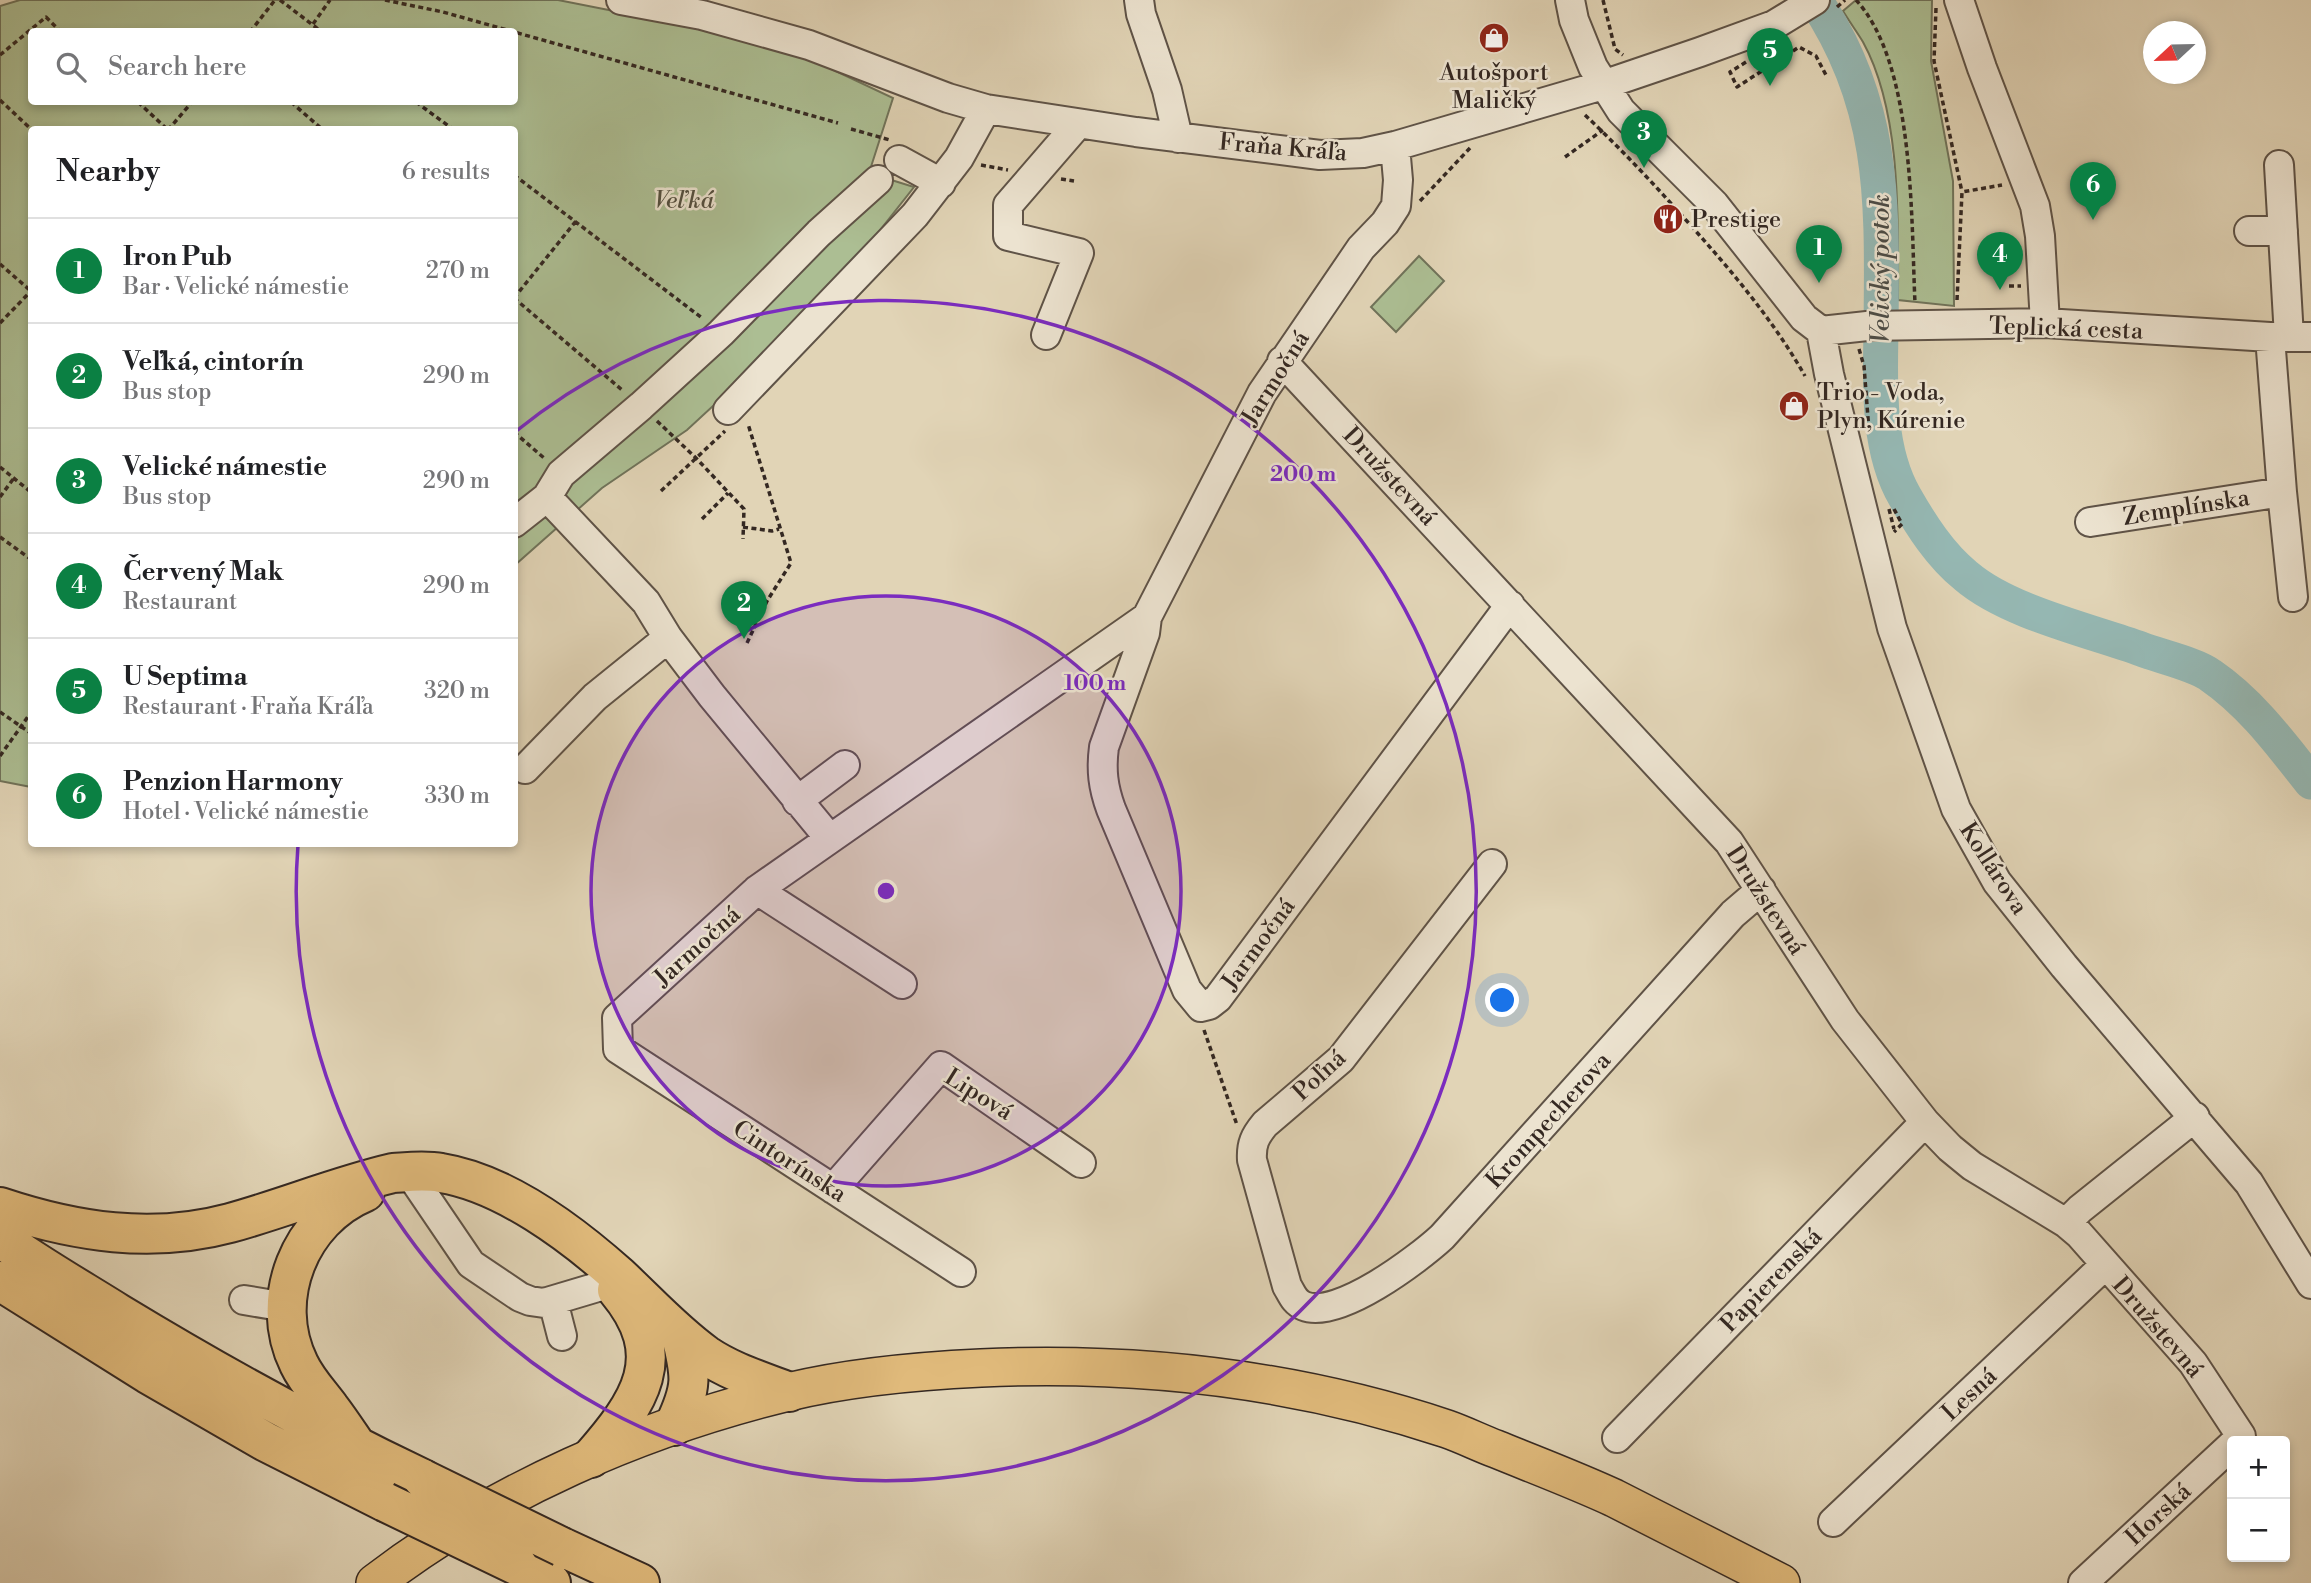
<!DOCTYPE html>
<meta charset="utf-8">
<style>
:root{--surface:#fff;--page:#f6f6f6;--text:#202124;--muted:#757577;--line:#e0e0e0;--accent:#0b8043}
body{margin:0;font-family:"Libre Bodoni",serif;background:var(--page);color:var(--text)}
.controls{position:absolute;right:21px;bottom:21px;display:grid;overflow:hidden;border-radius:7px;box-shadow:0 4px 10px #0003}
.controls button{width:63px;height:63px;display:grid;place-items:center;padding:0;border:0;border-bottom:2px solid var(--line);background:var(--surface);color:var(--text);font:35px sans-serif}
.compass{position:absolute;left:2143px;top:21px;width:63px;height:63px;border-radius:50%;background:var(--surface);box-shadow:0 4px 10px #0003;rotate:248deg}
.you{position:absolute;left:1503px;top:1001px;width:24px;height:24px;margin:-18px;border:5px solid #fff;border-radius:50%;background:#1a73e8;box-shadow:0 0 0 10px #1a73e833}
.badge{display:grid;place-items:center;width:46px;height:46px;border-radius:50%;background:var(--accent);color:#fff;font-size:23px;font-weight:700}
.pin{position:absolute;translate:-50% -58px;filter:drop-shadow(0 2px 4px #0008)}
.pin::after{content:'';position:absolute;top:37px;width:24px;height:21px;background:inherit;clip-path:polygon(0 0,100% 0,50% 100%)}
.list{margin:0;padding:0;list-style:none}
h2{display:flex;justify-content:space-between;align-items:center;height:91px;margin:0;padding:0 28px;font-size:30px}
h2 small{font-size:23px;font-weight:400;color:var(--muted)}
.list li{display:grid;grid-template-columns:46px 1fr auto;gap:21px;align-items:center;box-sizing:border-box;height:105px;padding:0 28px;border-top:2px solid var(--line)}
.list b{display:block;font-size:26px;white-space:nowrap}
.list p{margin:0;font-size:23px;white-space:nowrap;color:var(--muted)}
.list em{font-size:23px;font-style:normal;color:var(--muted)}
.icon{flex:none;width:38px;height:38px;fill:none;stroke:currentColor;stroke-width:2;stroke-linecap:round;stroke-linejoin:round}
.map{position:relative;flex:none;width:2311px;height:1583px;overflow:hidden}
.search{position:absolute;background:var(--surface);box-shadow:0 4px 10px #0003;left:28px;top:28px;width:490px;height:77px;display:flex;align-items:center;gap:18px;box-sizing:border-box;padding:0 24px;border-radius:7px;color:var(--muted);font-size:26px}
.panel{position:absolute;background:var(--surface);box-shadow:0 4px 10px #0003;left:28px;top:126px;width:490px;height:721px;border-radius:7px}
.map>svg:first-child{display:block}
</style>
<div class="map">
<svg width="2311" height="1583" viewBox="0 0 2311 1583">
<rect width="100%" height="100%" fill="#e1d4b6"/>
<filter id="stains"><feTurbulence type="fractalNoise" baseFrequency=".00286" numOctaves="4"/><feColorMatrix values="0 0 0 0 .2 0 0 0 0 .09 0 0 0 0 .02 0 0 0 .5 -.17"/></filter>
<radialGradient id="worn" r=".72"><stop offset=".6" stop-color="#630" stop-opacity="0"/><stop offset="1" stop-color="#630" stop-opacity=".3"/></radialGradient>
<path fill="#acbe93" stroke="#70735a" stroke-width="2" fill-rule="evenodd" d="M20 0H558L705 29 806 57 893 98 869 173 914 187 818 309 687 430 602 488 515 565 514 130H32L31 787 0 781V6ZM32 32H514V102H32Z
M1856 0H1932L1931 61 1953 181 1954 306 1898 300C1898 222 1902 113 1863 42 1857 32 1849 21 1843 11Z
M1419 256 1444 281 1396 332 1371 307Z"/>
<g fill="none" stroke-linecap="round" stroke-linejoin="round">
<path stroke="#95b7b2" stroke-width="35" d="M1815 0C1887 107 1882 207 1881 331 1880 384 1877 449 1905 497 1921 525 1940 555 1966 576 2008 612 2088 630 2141 649 2159 656 2195 664 2210 675 2251 703 2281 744 2311 782"/>
<g stroke="#5f5347" stroke-width="32">
<path id="minor" d="M621 0 702 15 809 45 948 98 986 109 1136 132 1320 155 1363 153 1395 146 1603 85 1700 52 1774 25 1815 0
M1139 0 1141 14 1167 90 1178 138
M1570 0 1574 20 1593 67 1621 111 1714 204 1804 318 1821 331 1829 374 1892 628 1956 809 1997 882 2064 966 2249 1183 2311 1284
M1959 0 1982 68 2035 206 2040 236 2045 323
M1395 146 1398 180 1396 206 1385 223 1361 248 1262 393 1147 617 1145 633 1104 747C1101 770 1103 787 1111 809L1187 990 1201 1007 1209 1005 1218 998 1510 605
M899 160 941 183
M2279 165 2289 337
M2249 231H2283
M1821 331 1867 326 2045 323 2270 337H2311
M1046 335 1079 253 1008 236V205L1078 124
M1282 361 1729 842 1845 1020 1925 1122 1950 1148 1972 1166 2066 1223 2079 1234 2193 1363 2241 1436 2236 1441
M728 410 915 215 959 158 986 109
M2282 492 2293 597
M547 497 646 602 668 638 712 696 830 839
M2090 522 2282 492 2270 337
M514 523 547 497 561 474 641 406 721 333 819 233 878 180
M525 769 595 697 668 638
M797 801 845 765
M1492 864 1341 1059 1265 1124C1255 1136 1251 1144 1252 1160L1287 1286C1292 1294 1294 1302 1304 1306 1338 1320 1418 1259 1442 1237L1733 914 1761 890
M757 890 902 984
M416 1183 471 1264 520 1297 530 1301 544 1303 611 1283
M833 1189 941 1066 1081 1163
M2066 1223 2080 1209 2195 1117
M961 1272 618 1049 617 1018 757 890 1147 617
M244 1300 286 1307
M553 1301 562 1336
M1617 1438 1925 1122
M1833 1522 2105 1265
M2083 1583 2232 1445"/>
</g>
<g stroke="#342822" stroke-width="40">
<path id="major" d="M375 1583C495 1491 641 1428 788 1392 850 1377 917 1371 981 1368 1139 1361 1297 1379 1447 1429 1464 1435 1480 1443 1496 1449 1535 1465 1575 1480 1614 1498 1670 1526 1725 1555 1781 1583"/>
</g>
<g stroke="#342822" stroke-width="42">
<path id="highway" d="M0 1207C75 1232 152 1244 230 1223 285 1208 337 1186 393 1173 409 1172 425 1170 441 1173 504 1183 572 1234 619 1276 648 1303 674 1332 706 1355 731 1372 761 1381 789 1392
M0 1238C38 1265 78 1288 118 1313 217 1373 318 1429 423 1479
M0 1281 148 1374 266 1442 385 1502
M674 1426C693 1386 691 1377 681 1335
M358 1448C349 1435 340 1421 330 1408 319 1393 307 1381 299 1364 267 1299 300 1219 365 1192
M591 1458C640 1402 672 1356 617 1290
M562 1547 640 1583
M518 1566 551 1583"/>
</g>
<path stroke="#342822" stroke-width="3.5" stroke-dasharray="5 3.5" stroke-linecap="butt" d="M280 0 322 32
M385 0 443 12 838 123
M1603 0 1615 49 1623 55
M1856 0C1915 64 1911 220 1915 303
M1837 7 1845 0
M1936 8 1934 61 1962 192
M313 24 330 0
M250 32 275 0
M0 55 46 17 61 32
M1746 62 1730 72 1737 87 1799 47 1816 56 1827 77
M0 100 32 130
M138 102 168 130
M291 102 323 130
M416 102 454 130
M1585 115C1620 148 1653 183 1685 219 1729 268 1772 318 1805 376
M851 129 890 140
M168 130 192 102
M1565 157 1603 130
M981 165 1008 170
M514 175 702 318
M1061 179 1074 181
M1420 201 1470 148
M0 264 32 292
M2009 286H2021
M514 298 622 390
M514 298 576 221
M1957 300 1962 192 2002 185
M0 323 32 290
M1859 349 1864 366 1869 431
M657 421 696 458 744 509 743 539
M514 432 544 458
M0 467 32 493
M661 491 725 431
M0 497 14 478
M1889 509 1894 529
M1894 509 1902 524 1894 532
M702 519 728 493
M743 527 772 531 779 529
M0 537 32 560
M747 643 767 601 791 563 748 424
M0 712 32 734
M0 756 32 711
M1204 1030 1237 1125"/>
<use href="#minor" stroke="#ece3d0" stroke-width="28"/>
<use href="#major" stroke="#e0ba7b" stroke-width="37"/>
<use href="#highway" stroke="#e0ba7b" stroke-width="38"/>
<g stroke="#342822" stroke-width="42" stroke-linecap="butt">
<path id="highway-bridge" d="M423 1479 562 1547
M385 1502 518 1566"/>
</g>
<use href="#highway-bridge" stroke="#e0ba7b" stroke-width="38"/>
</g>
<circle cx="886" cy="891" r="295" fill="#7b2cbf" fill-opacity=".12"/>
<g fill="none" stroke="#7b2cbf" stroke-width="3.5">
<circle cx="886" cy="891" r="295"/>
<path d="M515 432A590 590 0 1 1 298 845"/>
</g>
<defs>
<g id="shop-disc" transform="scale(1.575)"><circle r="9.5" fill="#8f2418" stroke="#ece3d0"/><path d="M-5-2.5h2.3a2.7 3.5 0 0 1 5.4 0H5L5.5 6h-11ZM-1.5-2.5h3a1.5 2.3 0 0 0-3 0Z" fill="#fff"/></g>
<g id="restaurant-disc" transform="scale(1.575)"><circle r="9.5" fill="#8f2418" stroke="#ece3d0"/><path d="M-5-6h1v4h1v-4h1v4h1v-4h1v5L-1.5 .5V6h-2V.5L-5-1ZM5-6V6H3V1.5H1.5Q1.5-4 5-6Z" fill="#fff"/></g>
</defs>
<g fill-rule="evenodd">
<use href="#shop-disc" x="1494" y="38"/>
<use href="#restaurant-disc" x="1668" y="219"/>
<use href="#shop-disc" x="1794" y="406"/>
</g>
<g text-anchor="middle" stroke-width="5" stroke-linejoin="round" paint-order="stroke">
<g font-size="24" fill="#342822" stroke="#ece3d0" text-anchor="start">
<text x="1494" y="80" text-anchor="middle">Autošport<tspan x="1494" dy="28">Maličký</tspan></text>
<text x="1691" y="227">Prestige</text>
<text x="1817" y="400">Trio - Voda,<tspan x="1817" dy="28">Plyn, Kúrenie</tspan></text>
</g>
<g font-size="24" fill="#342822" stroke="#ece3d0">
<text transform="translate(1283 147) rotate(5)" y="8">Fraňa Kráľa</text>
<text transform="translate(2066 328) rotate(2)" y="8">Teplická cesta</text>
<text transform="translate(1275 378) rotate(-58)" y="8">Jarmočná</text>
<text transform="translate(1390 476) rotate(47)" y="8">Družstevná</text>
<text transform="translate(2186 507) rotate(-9)" y="8">Zemplínska</text>
<text transform="translate(1994 868) rotate(57)" y="8">Kollárova</text>
<text transform="translate(1766 900) rotate(57)" y="8">Družstevná</text>
<text transform="translate(1258 944) rotate(-54)" y="8">Jarmočná</text>
<text transform="translate(697 946) rotate(-42)" y="8">Jarmočná</text>
<text transform="translate(1319 1075) rotate(-43)" y="8">Poľná</text>
<text transform="translate(979 1094) rotate(32)" y="8">Lipová</text>
<text transform="translate(1548 1120) rotate(-48)" y="8">Krompecherova</text>
<text transform="translate(790 1161) rotate(33)" y="8">Cintorínska</text>
<text transform="translate(1771 1280) rotate(-46)" y="8">Papierenská</text>
<text transform="translate(2158 1327) rotate(49)" y="8">Družstevná</text>
<text transform="translate(1969 1394) rotate(-43)" y="8">Lesná</text>
<text transform="translate(2158 1514) rotate(-43)" y="8">Horská</text>
</g>
<g font-size="24" font-style="italic" fill="#524e3e" stroke="#ece3d0">
<text x="684" y="208">Veľká</text>
</g>
<g font-size="26" font-style="italic" fill="#4c4c46" stroke="#ece3d0">
<text transform="translate(1880 269) rotate(-90)" y="9">Velický potok</text>
</g>
</g>
<circle cx="886" cy="891" r="10" fill="#7b2cbf" stroke="#ece3d0" stroke-width="3.5"/>
<g font-size="21" text-anchor="middle" font-weight="bold" fill="#7b2cbf" stroke="#ece3d0" stroke-width="5" stroke-linejoin="round" paint-order="stroke">
<text x="1303" y="481">200 m</text>
<text x="1095" y="690">100 m</text>
</g>
<rect width="100%" height="100%" filter="url(#stains)"/>
<rect width="100%" height="100%" fill="url(#worn)"/>
</svg>
<div class="controls">
<button>+</button>
<button>−</button>
</div>
<svg class="compass" viewBox="-18 -18 36 36"><path d="M0-13l5 13h-10z" fill="#e53935"/><path d="M0 13l5-13h-10z" fill="#757577"/></svg>
<div class="you"></div>
<div class="pin badge" style="left:1819px;top:283px">1</div>
<div class="pin badge" style="left:744px;top:639px">2</div>
<div class="pin badge" style="left:1644px;top:168px">3</div>
<div class="pin badge" style="left:2000px;top:290px">4</div>
<div class="pin badge" style="left:1770px;top:86px">5</div>
<div class="pin badge" style="left:2093px;top:220px">6</div>
<div class="search"><svg class="icon" aria-label="search" viewBox="0 0 24 24"><circle cx="10" cy="10" r="6"/><path d="M15 15l6 6"/></svg>Search here</div>
<section class="panel">
<h2>Nearby<small>6 results</small></h2>
<ul class="list">
<li><span class="badge">1</span><div><b>Iron Pub</b><p>Bar · Velické námestie</p></div><em>270 m</em></li>
<li><span class="badge">2</span><div><b>Veľká, cintorín</b><p>Bus stop</p></div><em>290 m</em></li>
<li><span class="badge">3</span><div><b>Velické námestie</b><p>Bus stop</p></div><em>290 m</em></li>
<li><span class="badge">4</span><div><b>Červený Mak</b><p>Restaurant</p></div><em>290 m</em></li>
<li><span class="badge">5</span><div><b>U Septima</b><p>Restaurant · Fraňa Kráľa</p></div><em>320 m</em></li>
<li><span class="badge">6</span><div><b>Penzion Harmony</b><p>Hotel · Velické námestie</p></div><em>330 m</em></li>
</ul>
</section>
</div>
